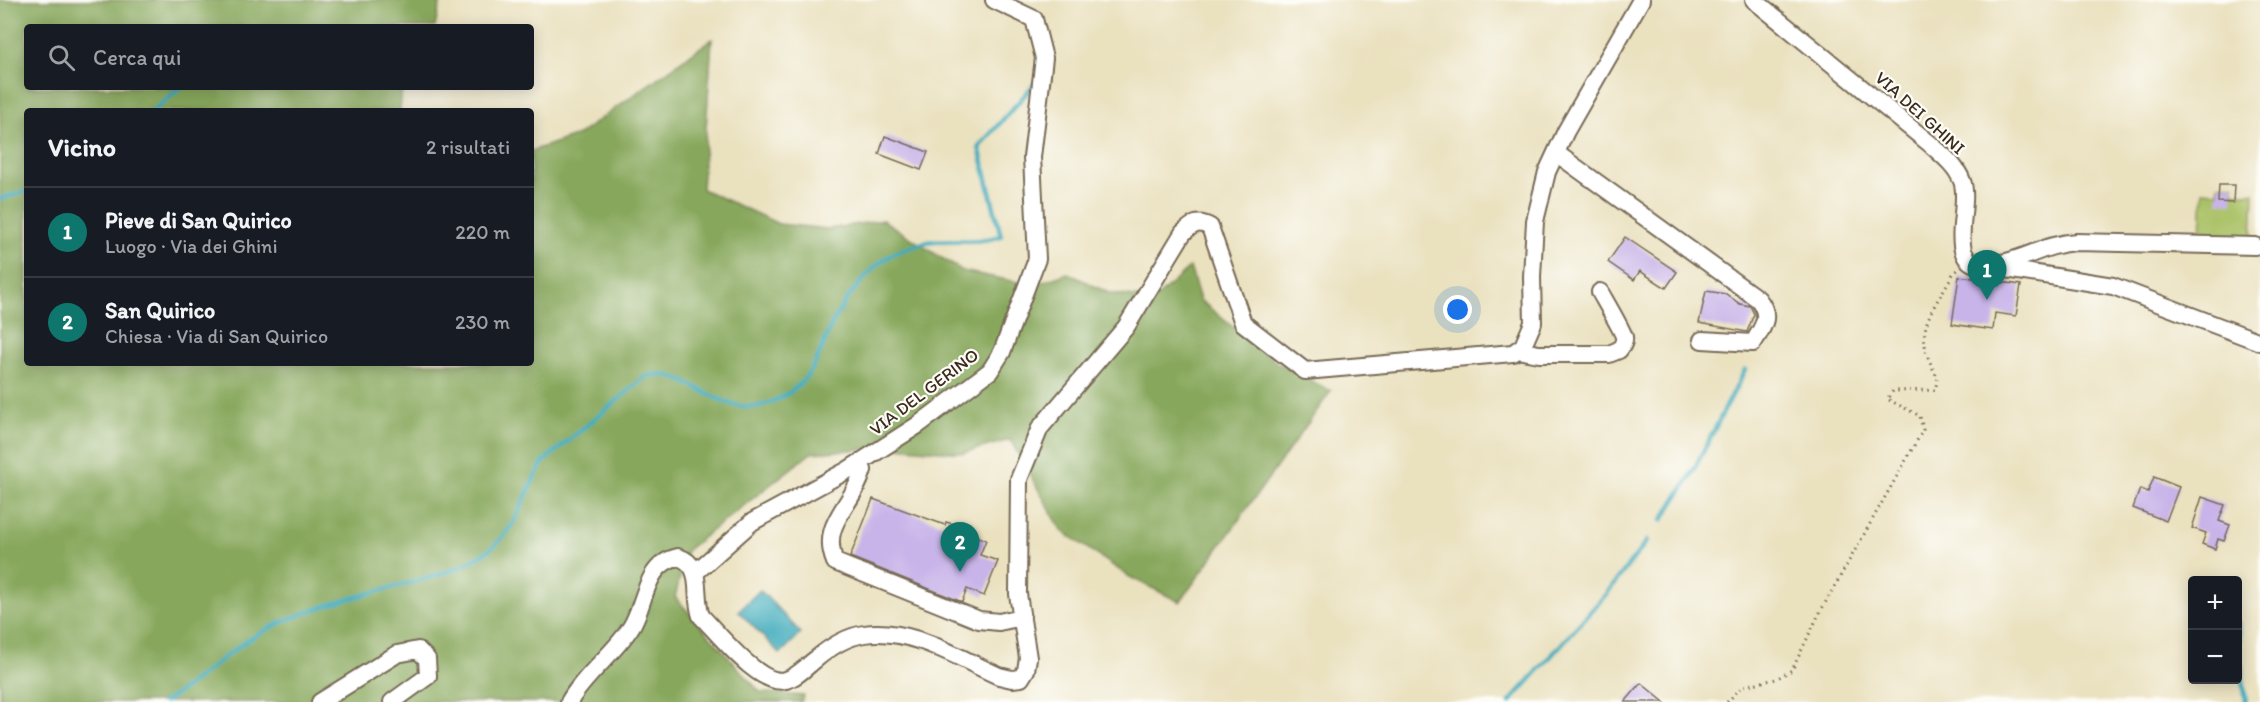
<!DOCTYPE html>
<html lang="it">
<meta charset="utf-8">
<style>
:root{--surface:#171b24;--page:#20242c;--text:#f1f3f6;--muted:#9ea1a6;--line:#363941;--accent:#0f766e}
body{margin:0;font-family:Itim,sans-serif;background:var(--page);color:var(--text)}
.controls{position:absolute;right:18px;bottom:18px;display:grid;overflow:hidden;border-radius:6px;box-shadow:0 3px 15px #0003}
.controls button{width:54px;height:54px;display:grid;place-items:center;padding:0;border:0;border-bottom:2px solid var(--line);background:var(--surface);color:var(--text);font:30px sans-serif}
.you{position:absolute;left:1458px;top:310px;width:21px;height:21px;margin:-15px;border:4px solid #fff;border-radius:50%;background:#1a73e8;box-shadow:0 0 0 9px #1a73e833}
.badge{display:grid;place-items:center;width:39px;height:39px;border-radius:50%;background:var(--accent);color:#fff;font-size:20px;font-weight:700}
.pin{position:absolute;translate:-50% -50px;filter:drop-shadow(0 2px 3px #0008)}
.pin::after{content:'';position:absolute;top:32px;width:21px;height:18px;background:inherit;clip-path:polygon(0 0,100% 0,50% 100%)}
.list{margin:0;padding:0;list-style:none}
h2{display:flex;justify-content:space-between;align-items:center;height:78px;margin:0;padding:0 24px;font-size:26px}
h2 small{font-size:20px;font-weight:400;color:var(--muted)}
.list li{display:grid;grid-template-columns:39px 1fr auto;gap:18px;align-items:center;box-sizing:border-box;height:90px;padding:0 24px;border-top:2px solid var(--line)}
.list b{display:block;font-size:22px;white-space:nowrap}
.list p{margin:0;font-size:20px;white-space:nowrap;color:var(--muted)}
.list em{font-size:20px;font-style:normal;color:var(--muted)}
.icon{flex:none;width:33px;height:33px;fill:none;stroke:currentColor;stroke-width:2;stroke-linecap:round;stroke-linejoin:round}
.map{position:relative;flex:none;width:2260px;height:702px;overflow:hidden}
.search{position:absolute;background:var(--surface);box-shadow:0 3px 15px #0003;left:24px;top:24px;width:510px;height:66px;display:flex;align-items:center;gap:15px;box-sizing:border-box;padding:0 21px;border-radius:6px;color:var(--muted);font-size:22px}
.panel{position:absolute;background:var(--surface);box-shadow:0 3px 15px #0003;left:24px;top:108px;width:510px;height:258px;border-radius:6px}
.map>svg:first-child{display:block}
</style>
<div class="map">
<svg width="2260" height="702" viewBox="0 0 2260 702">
<rect width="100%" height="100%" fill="#fdfcf7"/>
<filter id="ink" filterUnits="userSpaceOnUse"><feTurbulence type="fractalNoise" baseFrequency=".0167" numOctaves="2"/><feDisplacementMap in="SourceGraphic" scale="12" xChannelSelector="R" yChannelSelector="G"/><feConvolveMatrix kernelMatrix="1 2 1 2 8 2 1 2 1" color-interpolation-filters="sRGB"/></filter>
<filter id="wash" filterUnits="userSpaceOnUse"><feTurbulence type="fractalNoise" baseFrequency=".008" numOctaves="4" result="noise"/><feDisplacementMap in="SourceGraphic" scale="24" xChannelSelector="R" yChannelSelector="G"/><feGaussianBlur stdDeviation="1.35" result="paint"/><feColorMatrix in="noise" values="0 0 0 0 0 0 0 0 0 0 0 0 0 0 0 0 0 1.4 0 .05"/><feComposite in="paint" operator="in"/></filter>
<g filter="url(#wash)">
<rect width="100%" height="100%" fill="#eae1bf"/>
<path fill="#aac166" stroke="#727642" stroke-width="1.5" d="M2219 185H2234V193H2254L2252 238 2201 236 2203 191 2218 192Z"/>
<path fill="#87a75b" stroke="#61683c" stroke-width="1.5" d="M0 0H441L435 27H27V87H402L400 111H27V363H531V151L578 135 712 39 702 189 779 224 829 229 883 220 962 271 1033 285 1068 273 1109 293 1154 300 1190 267 1200 300 1277 363 1331 391 1180 602 1130 577 1062 531 1010 440 963 453 894 447 811 453 687 550 675 597 760 692 804 696 801 702H0Z"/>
<path fill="#3eabbc" stroke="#3c6a6d" stroke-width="1.5" d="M760 590 801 633 780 654 738 611Z"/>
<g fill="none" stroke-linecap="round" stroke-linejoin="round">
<path stroke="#3eabbc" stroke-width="4.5" d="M153 111 181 87
M0 199 27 191
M1662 520 1690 477 1745 370
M2239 623V651L2246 702
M164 702C201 680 229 648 268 629 307 609 355 597 398 586 431 577 462 571 490 549 520 527 524 490 544 461L645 377C684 362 721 422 769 403 812 386 815 362 832 324 843 301 874 261 899 251 909 248 923 242 934 241 957 239 978 244 1001 236L979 147 1037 81
M1510 702 1607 593 1647 541"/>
</g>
<g id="blocks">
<path fill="#c8b4e9" d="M885 136 928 152 921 170 879 154Z
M2219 185H2234L2233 203 2218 202Z
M1625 237 1677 272 1666 288 1640 271 1634 280 1608 262Z
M1959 276 2021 285 2016 316 1995 313 1993 330 1952 324Z
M1706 291 1726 294 1740 304 1750 306 1754 314 1747 332 1699 323Z
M2154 477 2179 487 2166 521 2133 508 2140 489 2148 492Z
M2202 497 2225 505 2219 521 2230 525 2224 541 2218 539 2215 549 2202 544 2206 533 2192 528Z
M873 499 945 525 946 522 965 528 963 531 986 540 980 555 998 561 984 596 967 589 962 602 850 557Z
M1641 683 1664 702H1625Z"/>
</g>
</g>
<g filter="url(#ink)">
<use href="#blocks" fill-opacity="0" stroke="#786a56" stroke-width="1.5"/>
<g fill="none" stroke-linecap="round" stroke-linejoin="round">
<g stroke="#786a56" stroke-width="20">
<path id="minor" d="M1754 0 1929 143C1941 154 1956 165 1962 181 1972 205 1942 269 1988 265 2020 263 2043 244 2076 242L2255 246
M1556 153 1758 299C1772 316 1763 327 1753 343L1702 340
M2000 268 2113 286 2260 342
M1517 350 1539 354H1609L1619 350C1622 346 1625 342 1624 337 1623 331 1605 301 1600 292
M860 463 863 470C853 507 819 523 835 562L979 620 999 622 1022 617
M696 572 752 522 848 470 918 425 990 371 1002 352 1037 259 1032 157 1044 58 1034 19 994 0
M320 702 397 654 418 650 427 659 428 676 392 702
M569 702C585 674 614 654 631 627 646 604 644 564 678 557 705 565 693 595 701 616 718 633 761 688 786 680 797 677 807 666 816 659 830 647 846 637 864 634 911 627 958 658 999 676L1012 679 1021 678 1026 670 1028 658 1018 594 1019 479 1040 428 1126 327 1183 233C1193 224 1198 220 1210 227L1243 323 1305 371 1513 353 1523 346 1533 323 1532 277 1535 221 1547 172 1566 131 1641 0"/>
</g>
<path stroke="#786a56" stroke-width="3" stroke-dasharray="1.5 4.5" stroke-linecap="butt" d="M1727 702 1743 686 1776 679 1792 670 1819 614 1923 430 1920 416 1887 399 1893 391 1935 390 1938 378C1911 331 1929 317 1953 274L1959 269"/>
<use href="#minor" stroke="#fff" stroke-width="16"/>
</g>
</g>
<g text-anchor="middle" stroke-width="4.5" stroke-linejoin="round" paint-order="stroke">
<g font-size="18" fill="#3b2a1e" stroke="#fdfcf7">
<text transform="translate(1920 113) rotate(42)" y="6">VIA DEI GHINI</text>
<text transform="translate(924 392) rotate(-37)" y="6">VIA DEL GERINO</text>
</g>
</g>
</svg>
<div class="controls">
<button>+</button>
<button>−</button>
</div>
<div class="you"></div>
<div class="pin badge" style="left:1987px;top:300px">1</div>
<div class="pin badge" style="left:960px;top:572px">2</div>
<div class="search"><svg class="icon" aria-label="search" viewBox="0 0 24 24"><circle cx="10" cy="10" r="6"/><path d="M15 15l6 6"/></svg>Cerca qui</div>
<section class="panel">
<h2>Vicino<small>2 risultati</small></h2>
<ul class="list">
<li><span class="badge">1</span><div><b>Pieve di San Quirico</b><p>Luogo · Via dei Ghini</p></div><em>220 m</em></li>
<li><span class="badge">2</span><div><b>San Quirico</b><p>Chiesa · Via di San Quirico</p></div><em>230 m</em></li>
</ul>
</section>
</div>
